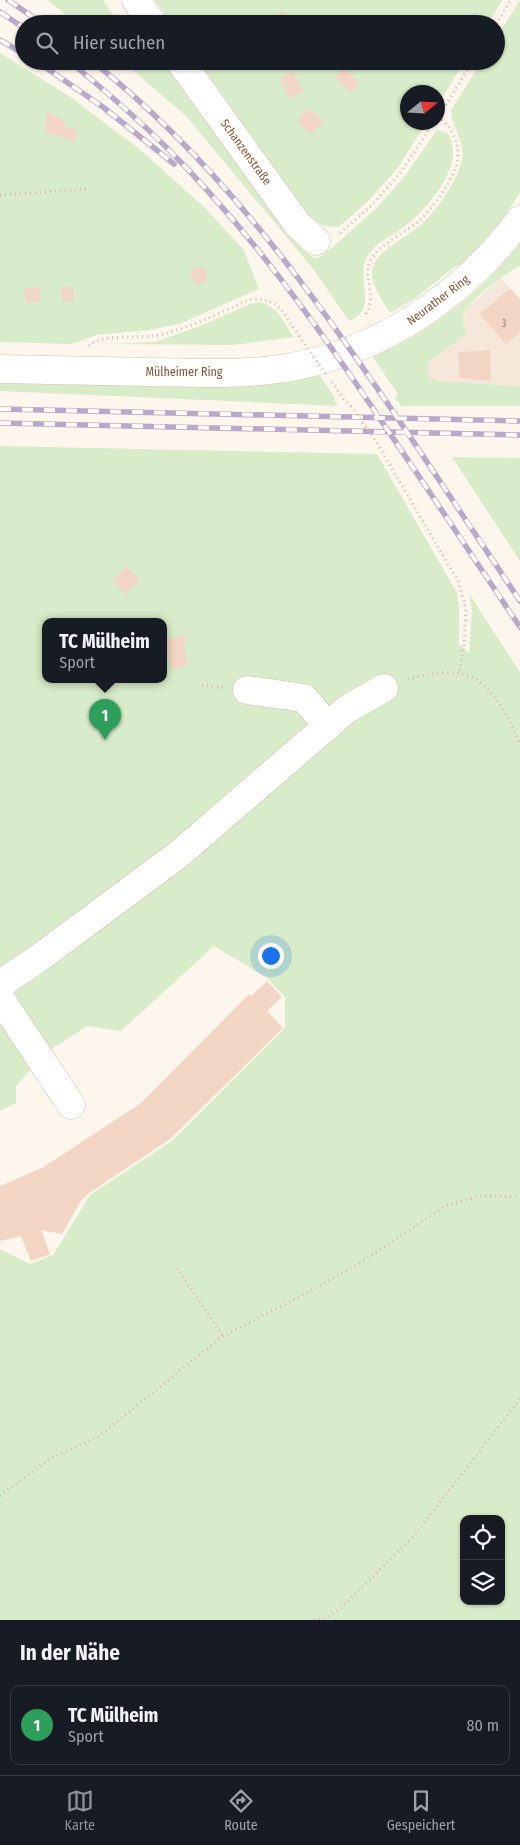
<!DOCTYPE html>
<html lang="de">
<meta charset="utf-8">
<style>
:root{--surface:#171b24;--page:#20242c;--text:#f1f3f6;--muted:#9ea1a6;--line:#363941;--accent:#8c9099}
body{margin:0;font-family:"Fira Sans Condensed",sans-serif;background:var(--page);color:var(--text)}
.controls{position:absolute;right:15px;bottom:15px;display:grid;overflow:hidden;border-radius:10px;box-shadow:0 1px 4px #0004}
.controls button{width:45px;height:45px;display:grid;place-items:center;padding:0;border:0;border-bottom:1px solid var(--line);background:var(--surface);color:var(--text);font:25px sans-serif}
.compass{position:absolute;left:400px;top:85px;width:45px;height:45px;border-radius:50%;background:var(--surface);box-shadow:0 1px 4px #0004;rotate:72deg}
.you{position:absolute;left:270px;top:955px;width:18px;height:18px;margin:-12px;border:4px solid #fff;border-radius:50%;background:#1a73e8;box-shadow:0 0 0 8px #1a73e833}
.badge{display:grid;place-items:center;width:32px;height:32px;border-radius:50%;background:var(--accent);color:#fff;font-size:16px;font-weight:700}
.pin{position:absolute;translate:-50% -41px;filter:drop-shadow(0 1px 2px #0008)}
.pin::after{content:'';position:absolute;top:26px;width:18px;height:15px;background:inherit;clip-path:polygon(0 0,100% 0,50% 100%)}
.popup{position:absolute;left:42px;top:618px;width:125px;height:65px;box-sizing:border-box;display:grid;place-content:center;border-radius:10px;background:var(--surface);filter:drop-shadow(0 1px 4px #0005);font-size:16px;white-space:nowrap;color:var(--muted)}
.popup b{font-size:19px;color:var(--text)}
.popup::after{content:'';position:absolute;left:50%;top:100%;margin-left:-10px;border:10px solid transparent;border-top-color:var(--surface)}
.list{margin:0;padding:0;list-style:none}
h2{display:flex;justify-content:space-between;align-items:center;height:65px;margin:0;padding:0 20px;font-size:21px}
h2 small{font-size:16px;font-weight:400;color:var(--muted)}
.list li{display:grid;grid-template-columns:32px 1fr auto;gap:15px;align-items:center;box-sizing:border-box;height:80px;margin:0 10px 10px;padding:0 10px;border:1px solid var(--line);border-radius:10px}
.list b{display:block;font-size:19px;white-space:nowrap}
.list p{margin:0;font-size:16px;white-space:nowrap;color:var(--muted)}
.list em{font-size:16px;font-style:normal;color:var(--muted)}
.icon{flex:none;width:28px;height:28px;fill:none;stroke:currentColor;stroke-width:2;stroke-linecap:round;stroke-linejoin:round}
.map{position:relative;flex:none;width:520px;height:1620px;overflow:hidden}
.search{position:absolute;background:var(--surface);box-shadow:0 1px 4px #0004;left:15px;right:15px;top:15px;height:55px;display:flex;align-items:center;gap:12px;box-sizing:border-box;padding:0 18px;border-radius:28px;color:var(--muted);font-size:19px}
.sheet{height:155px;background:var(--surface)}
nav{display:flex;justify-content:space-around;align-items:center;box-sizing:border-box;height:70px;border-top:1px solid var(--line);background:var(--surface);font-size:14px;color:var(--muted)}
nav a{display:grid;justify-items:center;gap:2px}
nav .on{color:var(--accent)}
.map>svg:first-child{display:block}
</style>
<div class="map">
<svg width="520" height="1620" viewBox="0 0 520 1620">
<rect width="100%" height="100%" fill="#fdf6ec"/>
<path fill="#f5e8da" d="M501 278 520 299V386L438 381 429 377 427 368 430 360 466 334 463 318 466 311 470 305Z"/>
<path fill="#d8ecc9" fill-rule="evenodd" d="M48 0H103L113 15 124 17 135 24H77Z
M155 0H502L488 24H172Z
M520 0V193L500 223 479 250 463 265H457L414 299 390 313C383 301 371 286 372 272 373 251 409 237 423 223 438 208 459 179 462 158 465 141 451 126 451 110L482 61H496V38Z
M0 53 72 98 143 152 204 207 244 250 259 289 179 324 149 330 97 335 71 344 0 342Z
M122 61H164C196 106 228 150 261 195 274 213 296 249 315 258L322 256 376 209 405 176 437 130 444 132 450 136C451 143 454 149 453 155 452 179 422 214 404 227 391 237 372 244 366 259 356 280 379 310 349 321L314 270 186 116Z
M198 61H465L438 104V92H408V122L426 123 397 169 368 201 340 226 334 227 322 225 309 217 261 153 258 145Z
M520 243V265C505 275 466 300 463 318 463 324 465 329 467 334L430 360 427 368 429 377 438 381 520 386V406H401L395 397 398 394 372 356C430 333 482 292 520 243Z
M259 302C279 307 283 322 294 337L233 345 105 344 155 342 200 326 250 304Z
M318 373 335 398 334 400 338 406 0 391V380Z
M0 446 377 454 457 593 459 607V644L469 653 472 611 469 594 520 672V1620H0V1249L30 1264 53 1255 90 1195 172 1141 285 1028V997L267 978 214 946 121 1031 87 1026 46 1053 16 1086V1103L0 1111ZM46 621H164V679H46ZM464 1519H501V1601H464Z
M452 457 520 458V561Z"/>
<path fill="#f3d5c3" d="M283 11 286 24H257L275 16Z
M343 68 359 83 350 92 335 77Z
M293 71 303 91 290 98 280 78Z
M308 109 310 112 312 110 323 122 310 134 297 120Z
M48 112 64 120 63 126 77 130 74 142 44 131Z
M203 266 208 280 196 285 190 271Z
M39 287 41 301 26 303 24 289Z
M61 287H73L74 301H62Z
M510 288 520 299V332L506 344 480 314Z
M490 350 491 381 460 378 458 352Z
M126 567 140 579 126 594 112 581Z
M184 635 186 643 183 644 188 665 171 669 164 640Z
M267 981 282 997 267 1011 283 1028 170 1139 89 1193 80 1202 62 1234 41 1230 50 1254 31 1261 21 1236 0 1241V1186L42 1168 141 1103 249 994 251 996Z"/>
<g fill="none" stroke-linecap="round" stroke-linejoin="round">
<g stroke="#d1beb0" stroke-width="29">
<path id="minor" d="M136 0 153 24
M180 61 298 225 316 241
M0 369C50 370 101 371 151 372 194 373 237 375 279 369 379 354 460 298 520 220
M247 690 304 698 328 726
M0 984 39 958 179 854 347 709 384 688
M0 998 71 1105"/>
</g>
<path stroke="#d9b8a5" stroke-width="3" stroke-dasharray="1 4" stroke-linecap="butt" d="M496 24 511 0
M438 118 473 61
M0 195 86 189
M340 233 372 205 401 172 434 122
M366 314C378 293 361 277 371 259 380 244 405 233 419 221 433 208 457 176 458 156 459 142 450 124 438 117
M89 346C100 334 137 338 154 336 187 330 218 313 249 300 278 295 285 315 299 336
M332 382 343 398 351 406
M377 443 458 581 466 609 464 643 459 673
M408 679C424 675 441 671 458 673 491 678 508 717 520 744
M202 685 224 688
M177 1268 223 1336
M0 1496 51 1458 98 1437 223 1336 316 1288 368 1258 445 1206 480 1196 520 1197
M314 1620 324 1619 342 1607 413 1537 520 1399"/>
<use href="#minor" stroke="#fff" stroke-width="28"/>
<g stroke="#b9a8c9" stroke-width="5.5">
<path id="rail" d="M8 0 43 24
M0 12 24 28
M0 40 24 54
M36 61 103 107 174 164
M69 61C103 89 137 118 168 149 247 228 312 318 374 410 423 482 472 555 520 627
M92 61C224 165 322 306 415 444 450 496 485 548 520 601
M0 409 520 421
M0 423 520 435"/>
</g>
<use href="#rail" stroke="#fffaf3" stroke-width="4" stroke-dasharray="11" stroke-linecap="butt"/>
<path stroke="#d9b8a5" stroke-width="3" stroke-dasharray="1 4" stroke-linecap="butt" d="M299 336 327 376
M351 406 377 443"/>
</g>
<g text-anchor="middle" stroke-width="4" stroke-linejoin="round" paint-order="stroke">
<g font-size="10" fill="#987a6a">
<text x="504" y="327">3</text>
</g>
<g font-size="12" fill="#7a5c4d" stroke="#fffaf3">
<text transform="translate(246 152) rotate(54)" y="4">Schanzenstraße</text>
<text transform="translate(438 300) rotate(-37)" y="4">Neurather Ring</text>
<text x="184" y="376">Mülheimer Ring</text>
</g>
</g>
</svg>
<div class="controls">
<button><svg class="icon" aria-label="locate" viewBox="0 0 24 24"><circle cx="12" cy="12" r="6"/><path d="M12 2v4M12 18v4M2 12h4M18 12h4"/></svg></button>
<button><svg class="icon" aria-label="layers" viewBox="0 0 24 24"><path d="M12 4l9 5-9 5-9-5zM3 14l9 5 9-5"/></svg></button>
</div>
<svg class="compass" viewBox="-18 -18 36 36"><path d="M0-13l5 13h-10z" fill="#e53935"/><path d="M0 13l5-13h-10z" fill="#9ea1a6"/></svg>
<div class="you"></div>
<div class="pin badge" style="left:105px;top:740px;background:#2e9e5b">1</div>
<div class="popup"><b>TC Mülheim</b>Sport</div>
<div class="search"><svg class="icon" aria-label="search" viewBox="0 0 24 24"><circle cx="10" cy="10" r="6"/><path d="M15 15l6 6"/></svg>Hier suchen</div>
</div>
<section class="sheet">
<h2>In der Nähe<small></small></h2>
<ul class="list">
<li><span class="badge" style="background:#2e9e5b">1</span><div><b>TC Mülheim</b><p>Sport</p></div><em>80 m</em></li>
</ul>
</section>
<nav>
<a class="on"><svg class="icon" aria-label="map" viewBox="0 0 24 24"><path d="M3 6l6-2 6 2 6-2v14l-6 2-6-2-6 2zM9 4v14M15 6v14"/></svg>Karte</a>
<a><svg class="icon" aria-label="directions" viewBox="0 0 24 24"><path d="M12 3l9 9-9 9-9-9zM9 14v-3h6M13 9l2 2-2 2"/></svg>Route</a>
<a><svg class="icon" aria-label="saved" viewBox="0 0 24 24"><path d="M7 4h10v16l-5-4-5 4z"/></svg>Gespeichert</a>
</nav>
